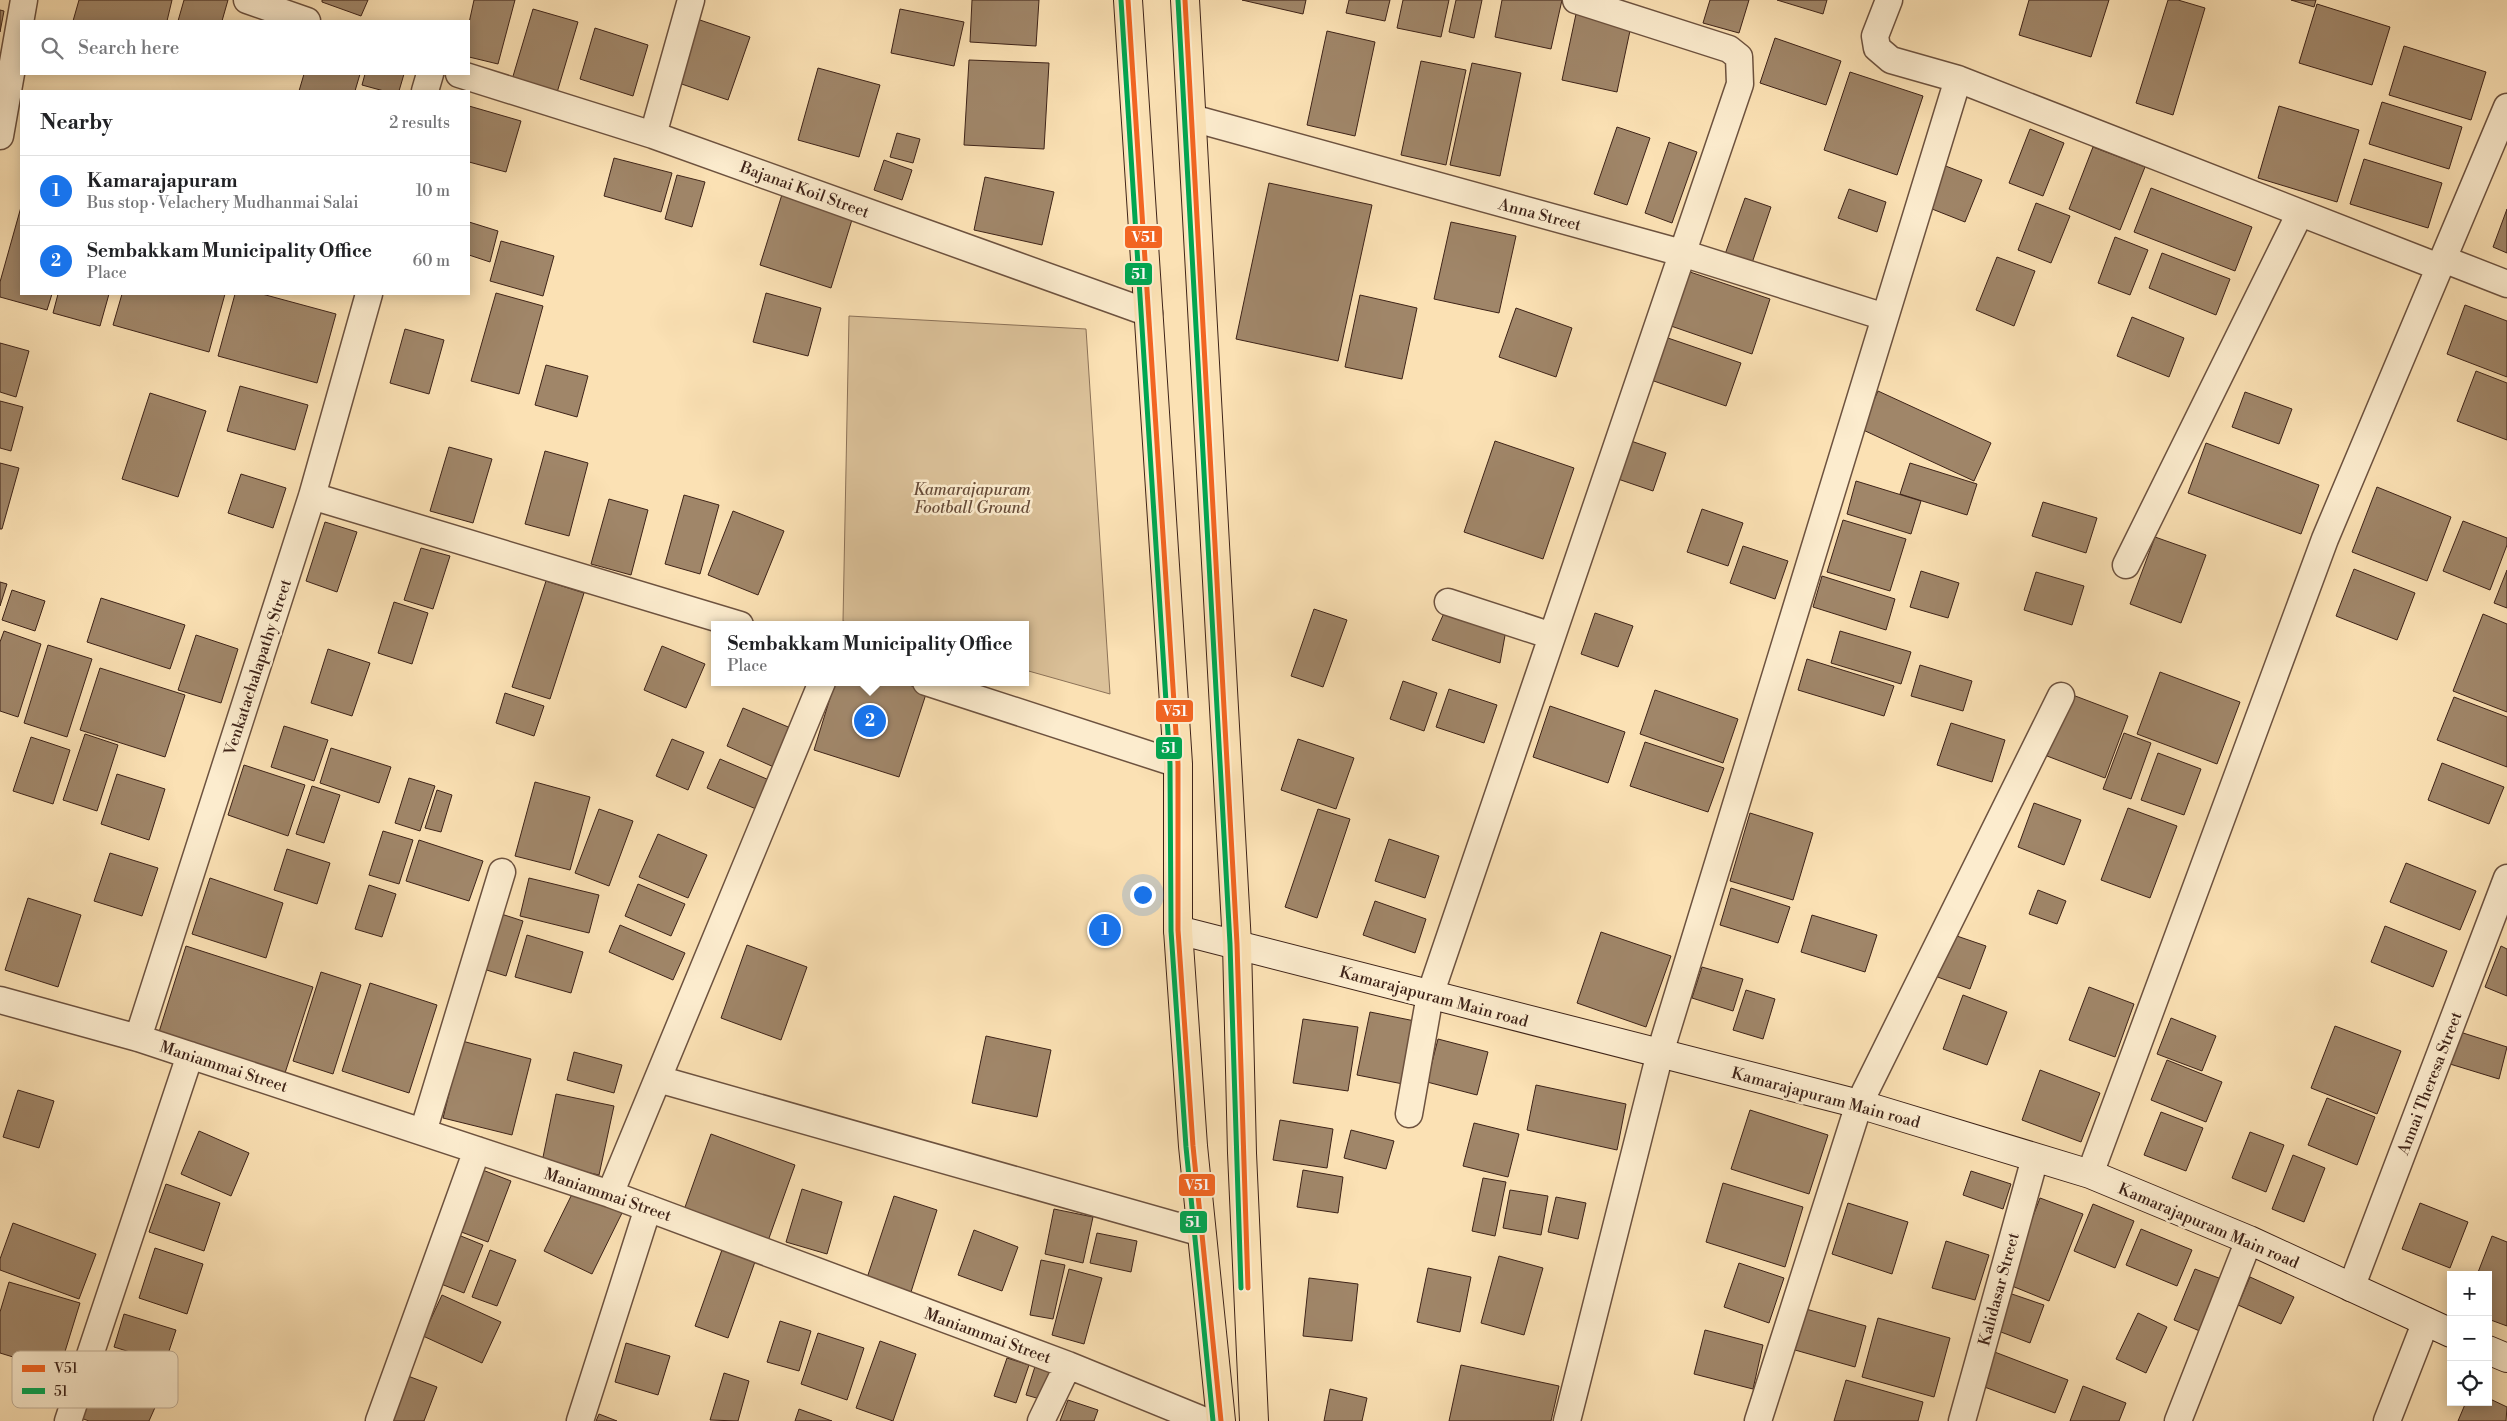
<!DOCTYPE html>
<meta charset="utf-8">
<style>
:root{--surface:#fff;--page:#f6f6f6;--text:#202124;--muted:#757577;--line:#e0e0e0;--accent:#1a73e8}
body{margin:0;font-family:"Libre Bodoni",serif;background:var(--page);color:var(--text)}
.controls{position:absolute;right:15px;bottom:15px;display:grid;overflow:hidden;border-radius:0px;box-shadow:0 2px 12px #0003}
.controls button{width:45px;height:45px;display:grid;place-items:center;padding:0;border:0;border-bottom:1px solid var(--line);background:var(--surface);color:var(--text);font:25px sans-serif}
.you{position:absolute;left:1142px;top:894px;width:18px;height:18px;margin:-12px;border:4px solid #fff;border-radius:50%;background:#1a73e8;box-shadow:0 0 0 8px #1a73e833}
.badge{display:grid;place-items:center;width:32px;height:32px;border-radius:50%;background:var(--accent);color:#fff;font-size:16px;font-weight:700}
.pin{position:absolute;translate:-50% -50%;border:2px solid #fff;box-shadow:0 1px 5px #0006}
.popup{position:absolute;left:711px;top:621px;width:318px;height:65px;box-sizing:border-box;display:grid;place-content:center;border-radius:0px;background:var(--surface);filter:drop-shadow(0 1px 4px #0005);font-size:16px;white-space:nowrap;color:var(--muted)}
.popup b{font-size:19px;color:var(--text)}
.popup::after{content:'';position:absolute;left:50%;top:100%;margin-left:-10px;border:10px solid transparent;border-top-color:var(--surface)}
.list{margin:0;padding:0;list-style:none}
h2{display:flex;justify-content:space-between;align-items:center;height:65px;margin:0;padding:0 20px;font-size:21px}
h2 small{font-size:16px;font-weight:400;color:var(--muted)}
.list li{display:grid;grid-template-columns:32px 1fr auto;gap:15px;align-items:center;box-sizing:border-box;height:70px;padding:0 20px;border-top:1px solid var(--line)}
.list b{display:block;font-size:19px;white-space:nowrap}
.list p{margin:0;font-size:16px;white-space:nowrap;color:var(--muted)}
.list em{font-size:16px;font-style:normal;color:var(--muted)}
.icon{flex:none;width:28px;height:28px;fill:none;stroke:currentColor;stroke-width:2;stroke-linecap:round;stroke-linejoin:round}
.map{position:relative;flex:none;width:2507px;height:1421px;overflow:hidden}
.search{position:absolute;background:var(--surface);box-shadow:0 2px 12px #0003;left:20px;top:20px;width:450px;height:55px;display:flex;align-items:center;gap:12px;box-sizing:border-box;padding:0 18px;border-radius:0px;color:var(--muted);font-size:19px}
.panel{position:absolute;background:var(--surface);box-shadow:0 2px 12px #0003;left:20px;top:90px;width:450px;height:205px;border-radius:0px}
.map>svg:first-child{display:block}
</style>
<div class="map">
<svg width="2507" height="1421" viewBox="0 0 2507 1421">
<rect width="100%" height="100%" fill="#fbe1b4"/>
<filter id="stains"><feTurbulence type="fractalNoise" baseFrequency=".004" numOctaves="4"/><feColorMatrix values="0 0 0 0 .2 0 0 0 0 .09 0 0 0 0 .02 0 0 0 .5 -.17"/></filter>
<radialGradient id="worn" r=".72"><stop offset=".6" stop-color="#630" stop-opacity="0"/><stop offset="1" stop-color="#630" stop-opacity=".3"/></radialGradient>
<path fill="#dbc199" stroke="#8c7258" d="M849 316 1086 329 1110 694 1025 670V625H858L843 621Z"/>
<path fill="#a08669" stroke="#3e2318" d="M79 0H172L167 21H73Z
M184 0H228L222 21H178Z
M322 0H368L361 16 322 2Z
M474 0H515L498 64 469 57V23Z
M972 0H1039L1036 46 970 42Z
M1242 0H1306L1303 14Z
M1349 0H1390L1385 21 1346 13Z
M1403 0H1449L1441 37 1397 28Z
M1456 0H1482L1474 38 1449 32Z
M1502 0H1562L1551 49 1495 37Z
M1710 0H1749L1739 33 1703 23Z
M1777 0H1827L1823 14Z
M2029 0H2109L2091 57 2019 35Z
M2168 0H2178L2205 8 2173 115 2136 103Z
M2291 0H2316L2314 7Z
M2317 4 2390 27 2372 85 2299 63Z
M533 9 578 22 556 96 511 83Z
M900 9 964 22 954 66 891 53Z
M0 10 4 11 0 32Z
M1576 14 1631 26 1617 92 1562 80Z
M694 18 750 37 728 100 673 81Z
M595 28 648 45 633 96 580 79Z
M1327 31 1375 42 1355 136 1307 125Z
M1775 38 1841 61 1826 105 1760 83Z
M2404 46 2486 72 2471 120 2389 95Z
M969 60 1049 63 1044 149 964 145Z
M1421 61 1466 70 1446 165 1401 155Z
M1472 63 1521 73 1500 176 1450 165Z
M818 68 880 85 859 157 798 140Z
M1850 72 1923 96 1897 175 1824 150Z
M304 74H360L355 91H299Z
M365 74H404L399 91H384L362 85Z
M2382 102 2462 127 2449 169 2369 144Z
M469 106 521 121 506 172 469 162Z
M2279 106 2359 130 2337 202 2258 178Z
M1617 127 1650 138 1627 205 1594 194Z
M2030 129 2064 143 2043 196 2009 183Z
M897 133 920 139 913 163 890 157Z
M1669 142 1697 152 1672 223 1645 213Z
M2093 147 2145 167 2120 230 2069 209Z
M614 158 672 173 661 212 604 196Z
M2364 159 2442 183 2428 228 2350 204Z
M884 160 912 170 902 200 874 190Z
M1943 165 1982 180 1965 222 1927 207Z
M677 175 705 182 692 227 665 219Z
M985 177 1054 192 1042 245 974 230Z
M1269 183 1372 205 1338 361 1236 339Z
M784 188 855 210 831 288 760 265Z
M2151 188 2252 227 2235 271 2134 232Z
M1849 189 1886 202 1877 232 1838 218Z
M1745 198 1771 207 1750 269 1723 260Z
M2036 203 2070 216 2051 263 2018 250Z
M21 207V294H52L47 310 0 297V282Z
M2507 209V253L2493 247Z
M469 222 498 231 490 262 469 255Z
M1451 222 1516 236 1499 313 1434 299Z
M2115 237 2148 250 2130 295 2098 283Z
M501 241 554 256 543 296 490 281Z
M2162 253 2230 279 2216 315 2149 288Z
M1997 257 2035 271 2014 326 1976 310Z
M1690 272 1770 299 1752 354 1671 326Z
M496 293 543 306 519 394 471 381Z
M766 293 821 308 808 356 753 342Z
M58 294H109L100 326 53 313Z
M122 294H225L209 352 113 325Z
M235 294H262L336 314 317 383 218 356Z
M1360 295 1417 308 1402 379 1345 367Z
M2465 305 2507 321V377L2447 354Z
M1516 308 1572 328 1556 377 1499 357Z
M2132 317 2184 338 2169 377 2117 356Z
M405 329 444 340 429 394 390 383Z
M1662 336 1741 363 1726 406 1648 379Z
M0 343 29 351 16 397 0 392Z
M546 365 588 376 577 417 535 405Z
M2476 371 2507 383V440L2457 421Z
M240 386 308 405 295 450 227 431Z
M1878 391 1991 443 1974 481 1861 429Z
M2245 392 2292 409 2279 444 2232 427Z
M150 393 206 411 178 497 122 479Z
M0 401 23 407 11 451 0 448Z
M1628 440 1666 453 1653 491 1615 478Z
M1495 441 1574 468 1543 559 1464 532Z
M2206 443 2319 485 2301 534 2188 493Z
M449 447 492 459 473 523 430 511Z
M545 451 588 463 569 536 525 524Z
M0 463 19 468 2 529H0Z
M1910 463 1977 484 1967 515 1900 494Z
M241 474 286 488 273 528 228 513Z
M1856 481 1921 501 1911 534 1847 514Z
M2377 487 2451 517 2427 581 2352 552Z
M684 495 719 505 700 574 665 564Z
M609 499 648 510 631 575 591 564Z
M2043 502 2097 518 2086 553 2032 536Z
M1702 509 1743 523 1728 566 1687 552Z
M733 511 784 531 758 595 708 575Z
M1843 520 1906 539 1890 591 1827 572Z
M2463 521 2507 538V545L2490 590 2443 571Z
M325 522 357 532 337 592 306 581Z
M2155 537 2206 555 2181 623 2130 604Z
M1743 546 1788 561 1775 599 1730 583Z
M421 548 450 556 433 609 404 600Z
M2354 569 2415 593 2397 640 2336 616Z
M2507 570V608L2494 603Z
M1921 571 1959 583 1948 618 1910 607Z
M2036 572 2084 586 2072 625 2024 610Z
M1822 576 1895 599 1886 630 1813 607Z
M546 581 584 593 550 699 512 687Z
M0 582 7 584 0 606Z
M12 590 45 601 35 631 2 620Z
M101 598 185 625 170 669 87 642Z
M394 602 428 613 412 664 378 653Z
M1314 609 1347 620 1323 687 1291 676Z
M1444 613 1506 630 1500 663 1432 640Z
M1595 613 1633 626 1618 667 1581 654Z
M2483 614 2507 624V712L2453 691Z
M4 631 41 644 18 717 0 711V642Z
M1840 631 1911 652 1901 684 1831 663Z
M196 635 238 649 221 703 178 690Z
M48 645 92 659 67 737 24 723Z
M662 646 705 664 686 708 644 690Z
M328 649 370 663 352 716 311 703Z
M1807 659 1894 686 1884 716 1798 690Z
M1920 665 1972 681 1963 711 1911 696Z
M100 668 185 695 165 757 80 730Z
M2160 672 2240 702 2217 764 2137 734Z
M1403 681 1437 693 1424 731 1390 719Z
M835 682H900L927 691 899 777 814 750Z
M1449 689 1497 705 1484 743 1436 727Z
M1655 690 1738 719 1723 763 1640 734Z
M505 693 544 706 534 736 496 723Z
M2070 694 2128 716 2105 778 2047 756Z
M2454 697 2507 717V767L2437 740Z
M1550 706 1625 732 1608 783 1533 757Z
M743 708 793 729 776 768 727 746Z
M1951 723 2005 740 1992 782 1937 765Z
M284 726 328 740 314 781 271 767Z
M2124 733 2151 743 2131 799 2103 789Z
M85 734 118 745 97 811 63 800Z
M31 737 70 750 53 804 13 791Z
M672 739 704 752 688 790 656 776Z
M1298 739 1354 758 1336 809 1281 790Z
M1645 742 1724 768 1708 812 1630 786Z
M331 748 391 767 379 803 320 783Z
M2158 753 2201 769 2184 815 2141 800Z
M720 759 769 780 756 809 707 788Z
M2442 763 2504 787 2489 824 2428 800Z
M244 765 305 785 288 836 228 815Z
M117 774 165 789 149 840 101 824Z
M409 778 435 786 420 831 395 823Z
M535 782 590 797 570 870 515 856Z
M312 786 340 795 324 843 296 834Z
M437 790 452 795 441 832 425 828Z
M2034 803 2081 820 2064 865 2018 847Z
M2128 808 2177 826 2150 898 2101 880Z
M599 809 633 821 609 886 575 873Z
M1318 809 1350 819 1317 918 1285 907Z
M1750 813 1813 833 1793 900 1730 881Z
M383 831 413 840 399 884 369 875Z
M658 834 707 855 688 898 639 877Z
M1389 839 1439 856 1425 898 1375 881Z
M419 840 483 861 469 901 406 881Z
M287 849 330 863 317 904 274 890Z
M110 853 158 868 142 916 94 901Z
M2406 863 2476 891 2460 930 2390 902Z
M210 878 283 903 266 958 192 934Z
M529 878 599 895 589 933 520 916Z
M638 884 685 904 671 936 625 916Z
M369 885 396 894 382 937 355 929Z
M1731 888 1790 907 1778 943 1720 925Z
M2038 890 2066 901 2057 924 2029 914Z
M28 898 81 915 58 987 5 970Z
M1375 901 1426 919 1415 953 1363 935Z
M495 912 523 921 506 976 477 967Z
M1812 915 1877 935 1865 972 1801 952Z
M620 925 685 953 673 980 609 952Z
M2385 926 2447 951 2433 987 2371 962Z
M1601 932 1671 956 1646 1027 1577 1003Z
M1951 934 1986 946 1970 989 1935 976Z
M527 935 583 952 571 993 515 977Z
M747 945 807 967 781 1040 721 1018Z
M186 946 313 987 285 1073 159 1032Z
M2501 946 2507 949V996L2485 987Z
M1702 967 1743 979 1733 1011 1692 998Z
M321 972 361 985 333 1074 293 1061Z
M370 983 437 1005 409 1093 342 1071Z
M2089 987 2134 1004 2115 1057 2069 1040Z
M1746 990 1775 999 1763 1039 1733 1030Z
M1963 995 2007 1012 1987 1065 1943 1049Z
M1370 1012 1415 1021 1403 1084 1357 1075Z
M2171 1018 2216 1036 2202 1071 2157 1054Z
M1303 1019 1358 1027 1348 1091 1293 1083Z
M2335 1026 2401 1051 2377 1114 2311 1088Z
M2460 1032 2507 1047 2499 1079 2450 1064Z
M986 1036 1051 1050 1037 1117 972 1103Z
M1438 1039 1488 1052 1477 1095 1427 1082Z
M462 1041 531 1059 512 1135 443 1118Z
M574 1052 622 1065 614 1093 567 1080Z
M2167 1060 2222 1082 2206 1122 2151 1100Z
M2040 1070 2100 1093 2081 1142 2022 1120Z
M1536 1085 1626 1104 1617 1150 1527 1130Z
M18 1090 54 1101 39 1148 3 1137Z
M556 1094 614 1106 599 1175 542 1162Z
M2327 1098 2375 1117 2357 1165 2308 1145Z
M1750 1110 1828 1135 1809 1194 1731 1169Z
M2161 1112 2203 1128 2186 1171 2144 1155Z
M1280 1120 1333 1129 1327 1168 1273 1160Z
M1474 1123 1519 1134 1508 1177 1463 1166Z
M1351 1130 1394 1141 1386 1169 1344 1158Z
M199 1131 249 1153 231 1196 181 1174Z
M2250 1132 2284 1145 2266 1192 2232 1178Z
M711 1134 795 1165 768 1241 684 1210Z
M2293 1155 2325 1168 2304 1222 2272 1209Z
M480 1169 511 1181 488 1242 456 1230Z
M1303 1170 1343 1177 1338 1213 1297 1207Z
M1971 1171 2011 1184 2003 1209 1963 1195Z
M1483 1178 1506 1182 1495 1236 1472 1231Z
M1723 1183 1803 1207 1785 1267 1706 1242Z
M166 1184 220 1203 204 1251 149 1232Z
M802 1189 842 1202 827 1254 786 1242Z
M574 1190 622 1213 592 1274 544 1251Z
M1510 1190 1548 1196 1541 1235 1503 1228Z
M894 1196 937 1210 911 1292 867 1278Z
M1556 1197 1586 1203 1578 1239 1548 1232Z
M2040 1198 2083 1214 2049 1301 2007 1284Z
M1848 1203 1908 1222 1892 1274 1832 1254Z
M2420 1203 2468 1222 2450 1268 2402 1249Z
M2093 1204 2134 1221 2115 1268 2074 1251Z
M1054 1209 1093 1217 1083 1263 1045 1254Z
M13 1223 96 1254 79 1299 0 1270V1259Z
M2141 1229 2192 1250 2177 1286 2126 1265Z
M974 1230 1018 1247 1002 1291 958 1275Z
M1097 1233 1137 1241 1131 1272 1090 1263Z
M456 1234 483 1245 464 1293 436 1282Z
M2492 1236 2507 1242V1326L2488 1319V1275H2477Z
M1946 1241 1989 1255 1975 1300 1932 1288Z
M723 1247 756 1259 728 1338 695 1326Z
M155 1248 203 1264 187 1314 139 1298Z
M490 1250 516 1260 497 1306 472 1297Z
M1499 1256 1543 1268 1524 1335 1481 1323Z
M1041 1260 1065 1265 1053 1319 1030 1315Z
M1739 1263 1784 1278 1769 1323 1724 1307Z
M1428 1268 1471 1277 1460 1332 1417 1322Z
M1069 1269 1102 1278 1084 1344 1052 1335Z
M2195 1269 2224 1280 2202 1332 2174 1320Z
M2250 1277 2294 1297 2281 1324 2238 1305Z
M1309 1278 1358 1284 1352 1341 1303 1336Z
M9 1282 80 1303 59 1371 0 1353V1312Z
M2006 1292 2044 1305 2030 1343 1993 1329Z
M442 1295 501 1322 482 1363 423 1336Z
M1806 1309 1866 1326 1855 1367 1795 1350Z
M2138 1313 2167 1327 2146 1373 2116 1359Z
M124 1314 176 1330 165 1363 114 1347Z
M1878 1318 1950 1338 1934 1397 1862 1377Z
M780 1321 811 1331 799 1371 767 1362Z
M1705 1330 1763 1345 1753 1389 1694 1374Z
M818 1333 864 1348 847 1400 801 1384Z
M880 1341 916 1354 893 1421 856 1408Z
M626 1343 670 1356 658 1395 615 1382Z
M1992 1351 2068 1380 2055 1413 1979 1385Z
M1038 1357 1058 1363 1047 1401 1026 1395Z
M1007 1358 1029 1365 1016 1403 994 1396Z
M1461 1365 1559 1386 1551 1421H1449Z
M102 1368 161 1394 149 1421H89L81 1418Z
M400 1373 437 1387 424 1421H382Z
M724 1373 749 1381 738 1421 710 1420Z
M1846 1380 1923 1402 1918 1421H1834Z
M2083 1386 2126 1403 2119 1421H2070Z
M1330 1389 1367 1398 1362 1421H1324Z
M2488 1398 2507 1407 2506 1421H2458L2466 1402H2488Z
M1068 1400 1098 1410 1094 1421H1060Z
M799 1409 832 1421H795Z
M599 1414 617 1421H596Z"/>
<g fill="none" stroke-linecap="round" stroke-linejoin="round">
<g stroke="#6d523f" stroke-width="29">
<path id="street" d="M247 0 307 21
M1889 0 1875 36 1877 48 1891 60 1958 79 2439 267
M459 74 653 135 1149 313
M425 91 430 74
M1192 118 1682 253 1885 317
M653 135 691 0
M0 136 24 0
M2443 259 2507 284
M312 496 740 625
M2126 565 2300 213
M1448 602 1552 636
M926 682 1178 764
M0 1000 138 1038 610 1194 1068 1365 1205 1421
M138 1038 312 496 369 294
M658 1079 1202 1233
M1409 1114 1430 995 1740 84 1739 57 1729 49 1576 0
M423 1132 502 872
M2090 1174 2325 539 2507 107
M610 1194 822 682
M2351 1288 2507 878
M68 1421 190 1055
M379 1421 477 1150
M580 1421 648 1208
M1041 1421 1068 1365
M1567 1421 1660 1053 1958 79
M1758 1421 1859 1104 2061 696
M1962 1421 2035 1158
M2178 1421 2249 1240
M2387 1421 2426 1321"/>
</g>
<g stroke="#3e2318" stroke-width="30">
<path id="secondary" d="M1178 930 1859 1104 2090 1174 2249 1240 2451 1333
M2488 1350 2507 1358"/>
</g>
<g stroke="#3e2318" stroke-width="30">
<path id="primary" d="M1128 0 1178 764V930L1193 1146 1221 1421
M1185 0 1237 944 1242 1153 1254 1421"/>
</g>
<use href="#street" stroke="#fcecce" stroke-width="26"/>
<use href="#secondary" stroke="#fcecce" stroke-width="28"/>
<use href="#primary" stroke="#fbe1b4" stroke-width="28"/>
<g stroke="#fcecce" stroke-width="9">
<path id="bus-1" d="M1128 0 1178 764V930L1193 1146 1221 1421
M1185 0 1237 944 1248 1288"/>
</g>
<g stroke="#fcecce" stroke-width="9">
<path id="bus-2" d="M1121 0 1170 764 1171 931 1186 1147 1213 1421
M1178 0 1230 944 1241 1288"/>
</g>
<use href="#bus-1" stroke="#f26522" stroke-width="5"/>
<use href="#bus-2" stroke="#00a651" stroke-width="5"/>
</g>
<g text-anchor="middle" stroke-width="5" stroke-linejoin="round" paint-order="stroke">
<g font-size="16" fill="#3e2318" stroke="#fcecce">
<text transform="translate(805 189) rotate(20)" y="6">Bajanai Koil Street</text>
<text transform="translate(1540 214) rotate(15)" y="6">Anna Street</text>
<text transform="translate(257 667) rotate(-72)" y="6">Venkatachalapathy Street</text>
<text transform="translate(1434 996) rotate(15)" y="6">Kamarajapuram Main road</text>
<text transform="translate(224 1066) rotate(18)" y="6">Maniammai Street</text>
<text transform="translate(2429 1083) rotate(-69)" y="6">Annai Theresa Street</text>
<text transform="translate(1826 1097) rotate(15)" y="6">Kamarajapuram Main road</text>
<text transform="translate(608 1194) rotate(19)" y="6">Maniammai Street</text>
<text transform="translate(2209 1225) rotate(23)" y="6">Kamarajapuram Main road</text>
<text transform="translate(1998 1289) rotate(-75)" y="6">Kalidasar Street</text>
<text transform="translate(988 1335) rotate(20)" y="6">Maniammai Street</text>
</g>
<g font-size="16" font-style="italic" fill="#654a38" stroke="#fcecce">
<text x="972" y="495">Kamarajapuram<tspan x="972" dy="18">Football Ground</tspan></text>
</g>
</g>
<rect x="12" y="1351" width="166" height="57" rx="8" fill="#fcecce" stroke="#c3b097" stroke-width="1"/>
<rect x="22" y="1365" width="23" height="7" fill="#f26522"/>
<rect x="22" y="1388" width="23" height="6" fill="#00a651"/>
<g font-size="14" fill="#3e2318">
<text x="54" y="1373">V51</text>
<text x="54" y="1396">51</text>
</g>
<g stroke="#fcecce" stroke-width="2">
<rect x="1124" y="225" width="39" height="24" rx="5" fill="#f26522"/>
<rect x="1124" y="262" width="29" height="24" rx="5" fill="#00a651"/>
<rect x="1155" y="699" width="39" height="24" rx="5" fill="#f26522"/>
<rect x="1155" y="736" width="28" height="24" rx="5" fill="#00a651"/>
<rect x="1178" y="1173" width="38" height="24" rx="5" fill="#f26522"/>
<rect x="1179" y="1210" width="29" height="24" rx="5" fill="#00a651"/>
</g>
<g font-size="14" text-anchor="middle" font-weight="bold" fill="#fff">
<text x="1144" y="242">V51</text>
<text x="1139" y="279">51</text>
<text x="1175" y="716">V51</text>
<text x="1169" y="753">51</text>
<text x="1197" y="1190">V51</text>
<text x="1193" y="1227">51</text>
</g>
<rect width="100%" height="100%" filter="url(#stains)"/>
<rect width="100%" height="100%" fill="url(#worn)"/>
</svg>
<div class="controls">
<button>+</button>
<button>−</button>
<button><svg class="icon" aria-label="locate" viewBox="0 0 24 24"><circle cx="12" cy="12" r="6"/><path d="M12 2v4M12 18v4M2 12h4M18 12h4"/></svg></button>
</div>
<div class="you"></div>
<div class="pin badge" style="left:1105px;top:930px">1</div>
<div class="pin badge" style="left:870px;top:721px">2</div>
<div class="popup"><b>Sembakkam Municipality Office</b>Place</div>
<div class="search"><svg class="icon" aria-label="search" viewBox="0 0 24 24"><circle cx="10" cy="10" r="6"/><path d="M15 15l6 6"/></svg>Search here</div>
<section class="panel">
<h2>Nearby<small>2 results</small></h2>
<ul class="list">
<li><span class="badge">1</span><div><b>Kamarajapuram</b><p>Bus stop · Velachery Mudhanmai Salai</p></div><em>10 m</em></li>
<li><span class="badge">2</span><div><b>Sembakkam Municipality Office</b><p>Place</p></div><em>60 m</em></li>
</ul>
</section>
</div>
